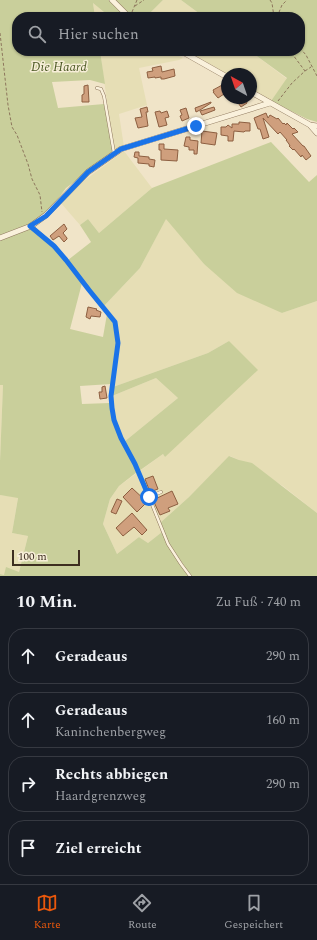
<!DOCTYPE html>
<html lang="de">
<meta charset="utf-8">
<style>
:root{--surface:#171b24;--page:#20242c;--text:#f1f3f6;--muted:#9ea1a6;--line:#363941;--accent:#ea580c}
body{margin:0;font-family:Spectral,serif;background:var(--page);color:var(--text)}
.compass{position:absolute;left:221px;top:68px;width:36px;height:36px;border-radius:50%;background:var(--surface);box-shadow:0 1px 3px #0004;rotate:320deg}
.scale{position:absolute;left:12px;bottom:10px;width:68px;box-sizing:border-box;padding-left:4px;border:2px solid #3d2e20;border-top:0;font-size:11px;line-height:14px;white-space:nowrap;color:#3d2e20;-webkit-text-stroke:3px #f7eed8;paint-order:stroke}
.stop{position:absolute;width:12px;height:12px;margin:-9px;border:3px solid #1a73e8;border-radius:50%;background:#fff}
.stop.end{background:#1a73e8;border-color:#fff;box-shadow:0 1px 4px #0008}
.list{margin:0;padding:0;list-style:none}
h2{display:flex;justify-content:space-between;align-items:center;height:52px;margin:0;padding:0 16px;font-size:17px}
h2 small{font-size:13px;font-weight:400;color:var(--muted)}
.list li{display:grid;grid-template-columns:26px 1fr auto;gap:12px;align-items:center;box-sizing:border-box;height:56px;margin:0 8px 8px;padding:0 8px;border:1px solid var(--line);border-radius:16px}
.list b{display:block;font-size:15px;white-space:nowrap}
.list p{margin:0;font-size:13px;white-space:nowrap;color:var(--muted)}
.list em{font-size:13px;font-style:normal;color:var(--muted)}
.icon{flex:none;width:22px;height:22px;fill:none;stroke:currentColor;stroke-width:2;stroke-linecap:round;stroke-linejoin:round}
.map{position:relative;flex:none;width:317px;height:576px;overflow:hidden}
.search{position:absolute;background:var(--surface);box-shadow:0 1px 3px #0004;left:12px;right:12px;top:12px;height:44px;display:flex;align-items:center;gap:10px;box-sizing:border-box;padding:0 14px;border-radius:16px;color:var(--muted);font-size:15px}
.sheet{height:308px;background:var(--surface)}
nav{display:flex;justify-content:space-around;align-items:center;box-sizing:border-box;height:56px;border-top:1px solid var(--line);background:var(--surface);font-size:11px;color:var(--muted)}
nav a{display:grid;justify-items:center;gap:2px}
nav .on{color:var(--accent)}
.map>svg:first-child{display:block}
</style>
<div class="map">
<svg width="317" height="576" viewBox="0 0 317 576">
<rect width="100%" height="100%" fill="#f0e4c8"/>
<path fill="#e6deb5" d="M163 0H181L204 17H146Z
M93 3 110 17H95Z
M100 51H169L183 58 179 60 139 68 147 105 119 114 124 147 114 153Z
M189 51H250L287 79 271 101 251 89V74H227L189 52Z
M124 151 152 188 99 233 88 219 80 225 60 202 77 186Z
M166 218 204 264 282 313 317 301V513L283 486 239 460 230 456 189 497 159 524 162 532 148 543 139 537 117 554 103 524 110 499 119 486 163 454 165 457 229 341 208 353 113 387 119 342 117 329 116 321 103 307 140 268Z
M156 378 178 398 124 442 115 419 112 396Z
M0 385H3L0 461Z
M0 495 18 497 12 533 28 536 19 572 4 575 0 574Z"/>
<path fill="#c9cf9b" d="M0 0H163L146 17H110L93 3 95 17H17V51H100L105 84 90 80 52 82 58 108 104 104 113 153 66 188 46 215 30 226 0 238Z
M181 0H317V122L307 119 271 101 287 78 250 51H300V17H204Z
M271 142 309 182 317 175V301L282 313 237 293 204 264 166 219 140 268 103 307 83 281 68 260 91 242 80 225 88 219 99 233 152 188Z
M30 227 53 246 65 261 82 283 70 329 103 337 107 314C110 317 113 320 114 324 120 341 114 366 111 384L80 386 82 404 110 403C113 429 127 448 137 472L119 486 110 499 103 524 117 554 139 537 148 543 162 532 168 544 189 576H0V574L4 575 6 567 19 572 28 536 12 533 18 498 0 495V461L3 385H0V239Z
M229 341 258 370 165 457 163 454 139 471 124 442 178 398 156 378 112 396 113 387 208 353Z
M229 456 239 460 252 463 317 513V576H191L169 543 160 523 189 497Z"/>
<path fill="#cf9f7d" stroke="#8d5f41" d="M161 66 162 72 174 69 175 76 164 79H161V77L155 78V77L148 78 147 72 153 71 152 68Z
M224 84 227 88V92L218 98 213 92H214L213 90Z
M88 85 89 102H82V95L84 94V86Z
M239 98H249L246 100 247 103 241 107 236 100Z
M211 102V103L200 110 196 112 195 108Z
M147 107 148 112H146L148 126 138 128 135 118 142 117 140 109Z
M214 107 215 110 202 115 200 111Z
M186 108 189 118 182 121 180 116 182 115 180 110Z
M160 111 161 113 167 111 169 117 165 118 167 125 159 127 155 112Z
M266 113 268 118 270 115 277 119 278 118 283 124 284 123 286 125 287 123 293 129 294 128 298 132 292 134 303 146H304L311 156 306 160 302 155 301 157 294 149 293 150 289 146H290L289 144 286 140H287L280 132 278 134 263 118 269 137 263 139 260 129H258L254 118Z
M239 122 250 123V131H245L244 132 234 131 233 141H228V136L221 135V127H226L228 125 232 128V124H239Z
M202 131 217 133 215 145 201 143Z
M186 137H190V140L198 141 197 154H194V150H189V147L184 146Z
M159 144H164V149L178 150 177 161 161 160V150H159Z
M135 152H139V156L149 157V159L155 160 154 167 149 166V164L138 163V158L134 157Z
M64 224 67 229 63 233 67 238V239L64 242 59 236 53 240 50 236Z
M88 307 97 309 96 310 101 312 100 317 91 316 90 319 86 317Z
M105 386 107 398 100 399 99 392H102V387Z
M153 476 158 489 150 492 145 479Z
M132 488 147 502 137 512 123 497Z
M172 491 178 504 168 508 170 511 160 515 153 500Z
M117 499 122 501 116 514 111 512Z
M132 513 147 530 142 535 134 527 123 536 116 528Z"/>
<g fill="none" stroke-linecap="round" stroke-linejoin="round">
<g stroke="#8d765c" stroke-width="3.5">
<path id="lane" d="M97 88 101 89 104 96 114 153
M31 226 54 246 66 260 104 309
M161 492 149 497 168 544 181 564 190 576"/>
</g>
<g stroke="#8d765c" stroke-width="6">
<path id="street" d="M112 0 129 17
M181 51 227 77
M251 92 310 125 317 126
M310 125 317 133
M0 238 31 226 46 215 88 172 121 149 270 103"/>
</g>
<path stroke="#8d765c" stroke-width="1" stroke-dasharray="3 2" stroke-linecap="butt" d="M270 0 272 3 274 17
M135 6 144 0
M132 12 137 0
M277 17 282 5 287 0
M0 33 8 105 12 127 17 135 28 164 32 179 40 195 42 212
M300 48 306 55 317 76
M305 71 311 67
M278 101 292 83 305 71 290 51
M106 311 115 322 118 343 111 396 114 420 121 438 135 464 147 493"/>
<use href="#lane" stroke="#faf1dc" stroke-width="2.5"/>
<use href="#street" stroke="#faf1dc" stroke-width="5"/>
</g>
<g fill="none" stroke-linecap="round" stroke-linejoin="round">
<path stroke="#1a73e8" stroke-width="5" d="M149 497 135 464 121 438 114 420 112 408 111 396 118 343 115 322 89 290 66 260 54 246 30 226 46 216 88 172 121 149 196 126"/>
</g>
<g text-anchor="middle" stroke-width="3" stroke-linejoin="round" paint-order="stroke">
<g font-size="13" font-style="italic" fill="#4d5a26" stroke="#f7eed8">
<text x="59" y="71">Die Haard</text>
</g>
</g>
</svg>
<svg class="compass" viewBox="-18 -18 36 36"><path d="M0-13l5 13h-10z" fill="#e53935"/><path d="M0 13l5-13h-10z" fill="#9ea1a6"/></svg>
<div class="scale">100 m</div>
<div class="stop" style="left:149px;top:497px"></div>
<div class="stop end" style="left:196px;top:126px"></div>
<div class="search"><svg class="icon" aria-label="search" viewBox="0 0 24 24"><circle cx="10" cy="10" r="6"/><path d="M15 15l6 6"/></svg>Hier suchen</div>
</div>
<section class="sheet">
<h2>10 Min.<small>Zu Fuß · 740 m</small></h2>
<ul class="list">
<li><svg class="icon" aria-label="ahead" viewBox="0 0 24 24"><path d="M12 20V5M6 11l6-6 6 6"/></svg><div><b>Geradeaus</b></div><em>290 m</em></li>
<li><svg class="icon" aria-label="ahead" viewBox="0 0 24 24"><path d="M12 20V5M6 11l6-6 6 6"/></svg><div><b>Geradeaus</b><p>Kaninchenbergweg</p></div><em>160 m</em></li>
<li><svg class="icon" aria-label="right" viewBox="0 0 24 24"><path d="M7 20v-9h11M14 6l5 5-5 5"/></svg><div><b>Rechts abbiegen</b><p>Haardgrenzweg</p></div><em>290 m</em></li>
<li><svg class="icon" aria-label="arrive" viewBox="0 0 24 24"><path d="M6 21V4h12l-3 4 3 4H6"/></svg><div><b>Ziel erreicht</b></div></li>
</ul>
</section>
<nav>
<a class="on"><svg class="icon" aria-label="map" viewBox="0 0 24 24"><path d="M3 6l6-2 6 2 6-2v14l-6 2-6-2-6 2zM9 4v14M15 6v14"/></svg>Karte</a>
<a><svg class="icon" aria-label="directions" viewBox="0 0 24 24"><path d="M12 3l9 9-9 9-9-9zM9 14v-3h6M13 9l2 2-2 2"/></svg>Route</a>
<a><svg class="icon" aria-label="saved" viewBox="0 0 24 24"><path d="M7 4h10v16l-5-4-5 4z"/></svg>Gespeichert</a>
</nav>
